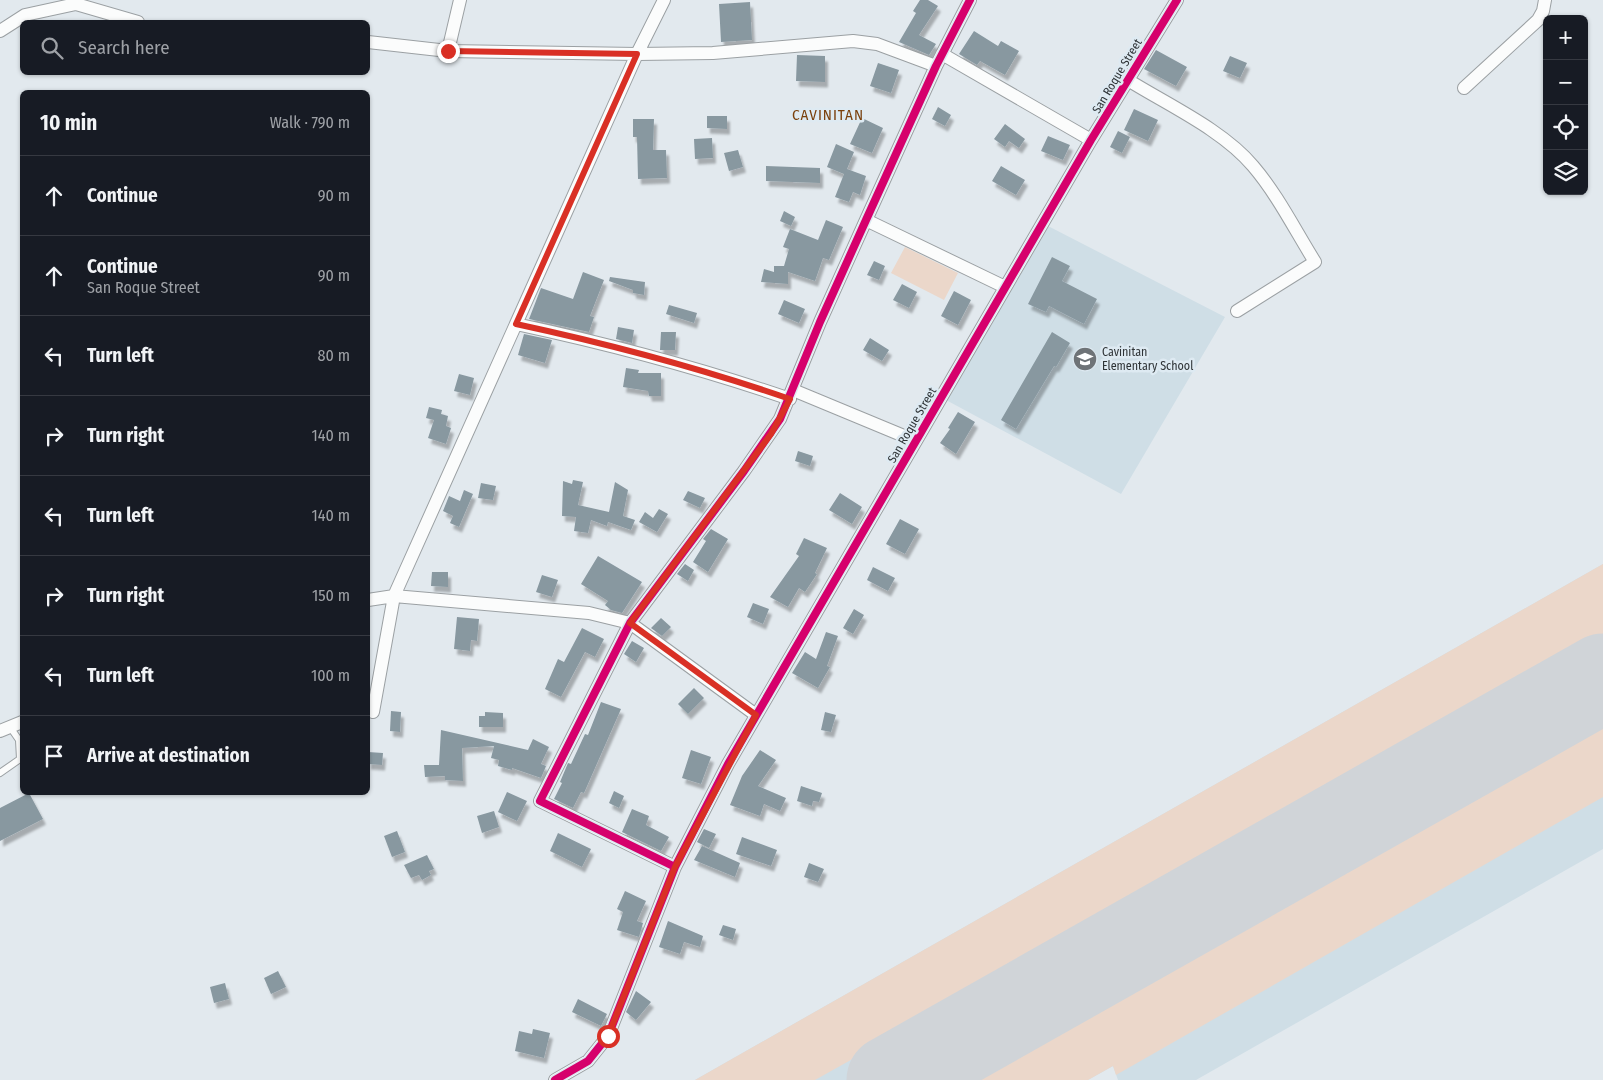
<!DOCTYPE html>
<meta charset="utf-8">
<style>
:root{--surface:#171b24;--page:#242831;--text:#f1f3f6;--muted:#9ea1a6;--line:#363941}
body{margin:0;font-family:"Fira Sans Condensed",sans-serif;background:var(--page);color:var(--text)}
.controls{position:absolute;right:15px;top:15px;display:grid;overflow:hidden;border-radius:8px;box-shadow:0 1px 4px #0004}
.controls button{width:45px;height:45px;display:grid;place-items:center;padding:0;border:0;border-bottom:1px solid var(--line);background:var(--surface);color:var(--text);font:25px sans-serif}
.stop{position:absolute;width:15px;height:15px;margin:-11px;border:4px solid #d93025;border-radius:50%;background:#fff}
.stop.end{background:#d93025;border-color:#fff;box-shadow:0 1px 5px #0008}
.list{margin:0;padding:0;list-style:none}
h2{display:flex;justify-content:space-between;align-items:center;height:65px;margin:0;padding:0 20px;font-size:21px}
h2 small{font-size:16px;font-weight:400;color:var(--muted)}
.list li{display:grid;grid-template-columns:32px 1fr auto;gap:15px;align-items:center;box-sizing:border-box;height:80px;padding:0 20px;border-top:1px solid var(--line)}
.list b{display:block;font-size:19px;white-space:nowrap}
.list p{margin:0;font-size:16px;white-space:nowrap;color:var(--muted)}
.list em{font-size:16px;font-style:normal;color:var(--muted)}
.icon{flex:none;width:28px;height:28px;fill:none;stroke:currentColor;stroke-width:2;stroke-linecap:round;stroke-linejoin:round}
.map{position:relative;flex:none;width:1603px;height:1080px;overflow:hidden}
.search{position:absolute;background:var(--surface);box-shadow:0 1px 4px #0004;left:20px;top:20px;width:350px;height:55px;display:flex;align-items:center;gap:12px;box-sizing:border-box;padding:0 18px;border-radius:8px;color:var(--muted);font-size:19px}
.panel{position:absolute;background:var(--surface);box-shadow:0 1px 4px #0004;left:20px;top:90px;width:350px;height:705px;border-radius:8px}
.map>svg:first-child{display:block}
</style>
<div class="map">
<svg width="1603" height="1080" viewBox="0 0 1603 1080">
<defs>
<filter id="shadow"><feDropShadow dx="3" dy="5.5" stdDeviation="1" flood-color="#0004"/></filter>
</defs>
<rect width="100%" height="100%" fill="#e2e9ee"/>
<path fill="#cfdee6" d="M1048 226 1225 317 1121 494 946 400Z
M1603 564V849L1196 1080H1118L1113 1066 1088 1080H695Z"/>
<path fill="#ebd7ca" d="M905 247 958 273 944 300 891 273Z
M1603 564V640L815 1080H695Z
M1603 715V797L1116 1075 1113 1066 1088 1080H964Z"/>
<g fill="none" stroke-linecap="round" stroke-linejoin="round">
<path stroke="#d0d4d8" stroke-width="89" d="M891 1080 1603 678"/>
</g>
<path fill="#8898a0" filter="url(#shadow)" d="M920 0H928L938 6 919 35 936 44 929 55 899 42 916 13 913 11Z
M750 2 752 40 721 42 719 4Z
M974 31 998 46 1001 41 1019 51 1005 75 980 61 977 65 959 54Z
M1156 50 1187 67 1176 86 1144 69Z
M797 55 825 56V82L796 81Z
M1230 56 1247 63 1240 78 1223 71Z
M878 63 899 70 891 93 870 86Z
M938 107 951 115 945 126 932 119Z
M1134 109 1158 120 1148 141 1124 130Z
M707 116H727V129L707 128Z
M862 118 883 128 872 153 850 144Z
M633 119H654L653 150H666L667 178 638 179 637 137H633Z
M1005 124 1025 139 1019 148 1009 141 1005 147 994 139Z
M1118 131 1130 137 1122 153 1110 147Z
M1048 136 1070 145 1063 160 1041 151Z
M712 138 713 158 695 159 694 139Z
M836 144 854 152 847 169 866 176 860 195 853 192 849 202 835 197 844 174 827 167Z
M738 150 743 167 729 171 724 153Z
M766 166 820 168V183L766 181Z
M1001 166 1025 180 1016 195 992 181Z
M784 211 795 217 791 226 780 221Z
M826 220 843 227 829 260 823 258 815 281 788 272V284L761 282 764 269 774 272V266H784L789 249 783 247 790 229 818 240Z
M1052 257 1070 266 1062 281 1097 299 1084 324 1049 306 1046 312 1028 304Z
M874 261 885 266 879 280 867 275Z
M583 272 604 280 590 316 594 317 589 332 529 319 541 288 573 299Z
M610 277 645 282 644 295 633 293V290L609 281Z
M902 284 917 292 909 308 893 300Z
M954 291 971 300 958 325 941 316Z
M784 300 805 309 799 323 778 314Z
M669 305 697 313 694 323 666 314Z
M618 327 634 330 632 343 616 339Z
M661 332H676L675 350H660Z
M1052 332 1070 343 1056 367 1054 366 1016 429 1001 420Z
M524 334 552 340 545 363 518 355Z
M870 338 889 350 882 361 863 350Z
M626 368 639 370 638 373H661V396H649L648 391 623 387Z
M459 374 474 378 470 395 454 391Z
M429 407 442 410 441 414 448 416 446 426 451 428 446 444 428 438 434 420 426 418Z
M958 412 975 422 956 454 940 443 950 429 948 428Z
M798 451 813 456 810 466 795 461Z
M573 480 583 482 578 505 609 512 615 482 628 490 623 516 635 520 631 530 608 522 607 526 591 520 588 533 574 531 576 517 562 516 563 481 572 484Z
M481 483 496 486 493 500 478 498Z
M464 490 473 494 459 527 450 523 453 516 443 511 449 496 460 501Z
M688 491 705 498 700 508 683 500Z
M840 493 862 507 852 524 829 510Z
M659 509 668 514 657 532 639 522 645 512 653 518Z
M900 519 919 529 905 554 886 544Z
M711 529 728 539 708 572 693 562 706 541 703 539Z
M804 538 827 548 815 573 817 574 805 592 799 588 788 607 770 597 799 556 796 554Z
M598 556 642 582 622 613 611 610 605 605 608 601 581 584Z
M685 564 694 570 688 581 677 574Z
M873 567 895 578 888 591 867 580Z
M432 572H448V587L431 586Z
M542 575 558 580 552 597 536 592Z
M753 603 769 609 763 624 747 617Z
M854 609 864 615 853 634 843 628Z
M457 617 479 619 477 641 471 640 470 651 454 649Z
M661 618 671 627 662 636 651 628Z
M582 628 604 639 595 657 585 652 561 697 545 689 558 659 564 662Z
M826 632 838 636 827 666 830 667 818 688 792 673 805 652 816 659Z
M632 641 644 648 636 662 624 654Z
M694 688 704 698 688 714 678 704Z
M601 702 621 709 584 793 581 792 573 808 554 799 562 783 560 782 568 763 571 764 585 734 588 735Z
M391 711 401 712 400 732 390 731Z
M485 712 503 713V727H479V716H485Z
M825 712 836 715 831 732 821 730Z
M441 730 528 750 533 739 549 747 541 764 546 766 541 778 512 768V770L498 766 499 760 491 758 494 746 462 748 463 781 445 780V776L425 777 424 765H439Z
M691 750 711 757 701 784 682 778Z
M760 750 776 760 758 786 786 798 780 811 764 804 760 816 730 805 742 776Z
M368 752 383 753 382 765 368 764Z
M801 786 822 793 819 802 813 801 812 806 797 801Z
M614 791 624 796 619 808 609 803Z
M507 792 527 801 517 821 498 812Z
M29 793 43 819 0 841V808Z
M632 809 649 816 646 825 669 837 661 851 622 832Z
M494 811 499 827 482 833 477 816Z
M704 829 716 834 709 848 697 842Z
M397 831 405 852 392 857 384 836Z
M558 833 591 849 582 867 550 851Z
M742 837 777 850 771 866 736 854Z
M702 846 740 863 735 877 694 860Z
M427 855 434 869 429 871 431 875 422 880 419 875 411 878 404 865Z
M809 863 824 869 818 882 804 877Z
M625 891 646 901 637 921 643 923 639 937 617 930 623 912 617 909Z
M668 921 703 936 700 947 684 942 680 954 659 947Z
M723 925 736 929 733 940 719 935Z
M278 971 286 987 271 994 264 978Z
M225 983 229 999 214 1003 210 987Z
M636 991 651 1002 636 1020 626 1012Z
M578 999 607 1014 601 1026 572 1012Z
M533 1029 550 1033 544 1058 515 1051 519 1031 532 1034Z"/>
<g fill="none" stroke-linecap="round" stroke-linejoin="round">
<g stroke="#9ba0a3" stroke-width="8">
<path id="lane" d="M0 773 20 759 19 740 10 727"/>
</g>
<g stroke="#9ba0a3" stroke-width="14">
<path id="street" d="M0 31 25 15 76 4 138 22
M368 42 448 51 637 54 713 53 853 41 877 44 936 66
M448 51 460 0
M942 54 1091 140
M1128 80C1168 105 1223 130 1253 166 1277 194 1295 230 1315 262L1237 311
M1464 88 1538 20 1543 11 1545 0
M866 220 1005 287
M516 324C609 344 700 368 790 399
M793 390 916 441
M368 600 394 596 589 613 630 623 756 715
M373 712 394 596 637 54 664 0
M0 731 22 722
M675 867 540 801 630 623 744 471 780 419 820 322 866 220 936 66 970 0
M555 1080 588 1061 608 1036 675 867 728 764 1091 140 1177 0"/>
</g>
<use href="#lane" stroke="#fbfcfc" stroke-width="6"/>
<use href="#street" stroke="#fbfcfc" stroke-width="12"/>
<g stroke="#deeaf2" stroke-width="11">
<path id="cycleway" d="M675 867 540 801 630 623 744 471 780 419 820 322 866 220 936 66 970 0
M555 1080 588 1061 608 1036 675 867 728 764 1091 140 1177 0"/>
</g>
<use href="#cycleway" stroke="#d6006c" stroke-width="8"/>
</g>
<g fill="none" stroke-linecap="round" stroke-linejoin="round">
<path stroke="#d93025" stroke-width="6" d="M448 51 637 54 516 324C609 344 700 368 790 399L771 434 630 623 756 715 675 867 608 1036"/>
</g>
<defs>
<g id="school-disc" transform="scale(1.25)"><circle r="9.5" fill="#6e7377" stroke="#deeaf2"/><path d="M0-5L7-2L0 1L-7-2ZM-4 1L0 2.5L4 1V4Q0 6-4 4Z" fill="#fff"/></g>
</defs>
<g fill-rule="evenodd">
<use href="#school-disc" x="1085" y="359"/>
</g>
<g text-anchor="middle" stroke-width="5" stroke-linejoin="round" paint-order="stroke">
<g font-size="12" fill="#2f3437" stroke="#deeaf2">
<text transform="translate(1117 76) rotate(-59)" y="4">San Roque Street</text>
<text transform="translate(912 425) rotate(-60)" y="4">San Roque Street</text>
</g>
<g font-size="12" fill="#2f3437" stroke="#deeaf2" text-anchor="start">
<text x="1102" y="356">Cavinitan<tspan x="1102" dy="14">Elementary School</tspan></text>
</g>
<g font-size="15" letter-spacing="1" fill="#7a400c" stroke="#deeaf2">
<text x="828" y="120">CAVINITAN</text>
</g>
</g>
</svg>
<div class="controls">
<button>+</button>
<button>−</button>
<button><svg class="icon" aria-label="locate" viewBox="0 0 24 24"><circle cx="12" cy="12" r="6"/><path d="M12 2v4M12 18v4M2 12h4M18 12h4"/></svg></button>
<button><svg class="icon" aria-label="layers" viewBox="0 0 24 24"><path d="M12 4l9 5-9 5-9-5zM3 14l9 5 9-5"/></svg></button>
</div>
<div class="stop" style="left:608px;top:1036px"></div>
<div class="stop end" style="left:448px;top:51px"></div>
<div class="search"><svg class="icon" aria-label="search" viewBox="0 0 24 24"><circle cx="10" cy="10" r="6"/><path d="M15 15l6 6"/></svg>Search here</div>
<section class="panel">
<h2>10 min<small>Walk · 790 m</small></h2>
<ul class="list">
<li><svg class="icon" aria-label="ahead" viewBox="0 0 24 24"><path d="M12 20V5M6 11l6-6 6 6"/></svg><div><b>Continue</b></div><em>90 m</em></li>
<li><svg class="icon" aria-label="ahead" viewBox="0 0 24 24"><path d="M12 20V5M6 11l6-6 6 6"/></svg><div><b>Continue</b><p>San Roque Street</p></div><em>90 m</em></li>
<li><svg class="icon" aria-label="left" viewBox="0 0 24 24"><path d="M17 20v-9H6M10 6l-5 5 5 5"/></svg><div><b>Turn left</b></div><em>80 m</em></li>
<li><svg class="icon" aria-label="right" viewBox="0 0 24 24"><path d="M7 20v-9h11M14 6l5 5-5 5"/></svg><div><b>Turn right</b></div><em>140 m</em></li>
<li><svg class="icon" aria-label="left" viewBox="0 0 24 24"><path d="M17 20v-9H6M10 6l-5 5 5 5"/></svg><div><b>Turn left</b></div><em>140 m</em></li>
<li><svg class="icon" aria-label="right" viewBox="0 0 24 24"><path d="M7 20v-9h11M14 6l5 5-5 5"/></svg><div><b>Turn right</b></div><em>150 m</em></li>
<li><svg class="icon" aria-label="left" viewBox="0 0 24 24"><path d="M17 20v-9H6M10 6l-5 5 5 5"/></svg><div><b>Turn left</b></div><em>100 m</em></li>
<li><svg class="icon" aria-label="arrive" viewBox="0 0 24 24"><path d="M6 21V4h12l-3 4 3 4H6"/></svg><div><b>Arrive at destination</b></div></li>
</ul>
</section>
</div>
